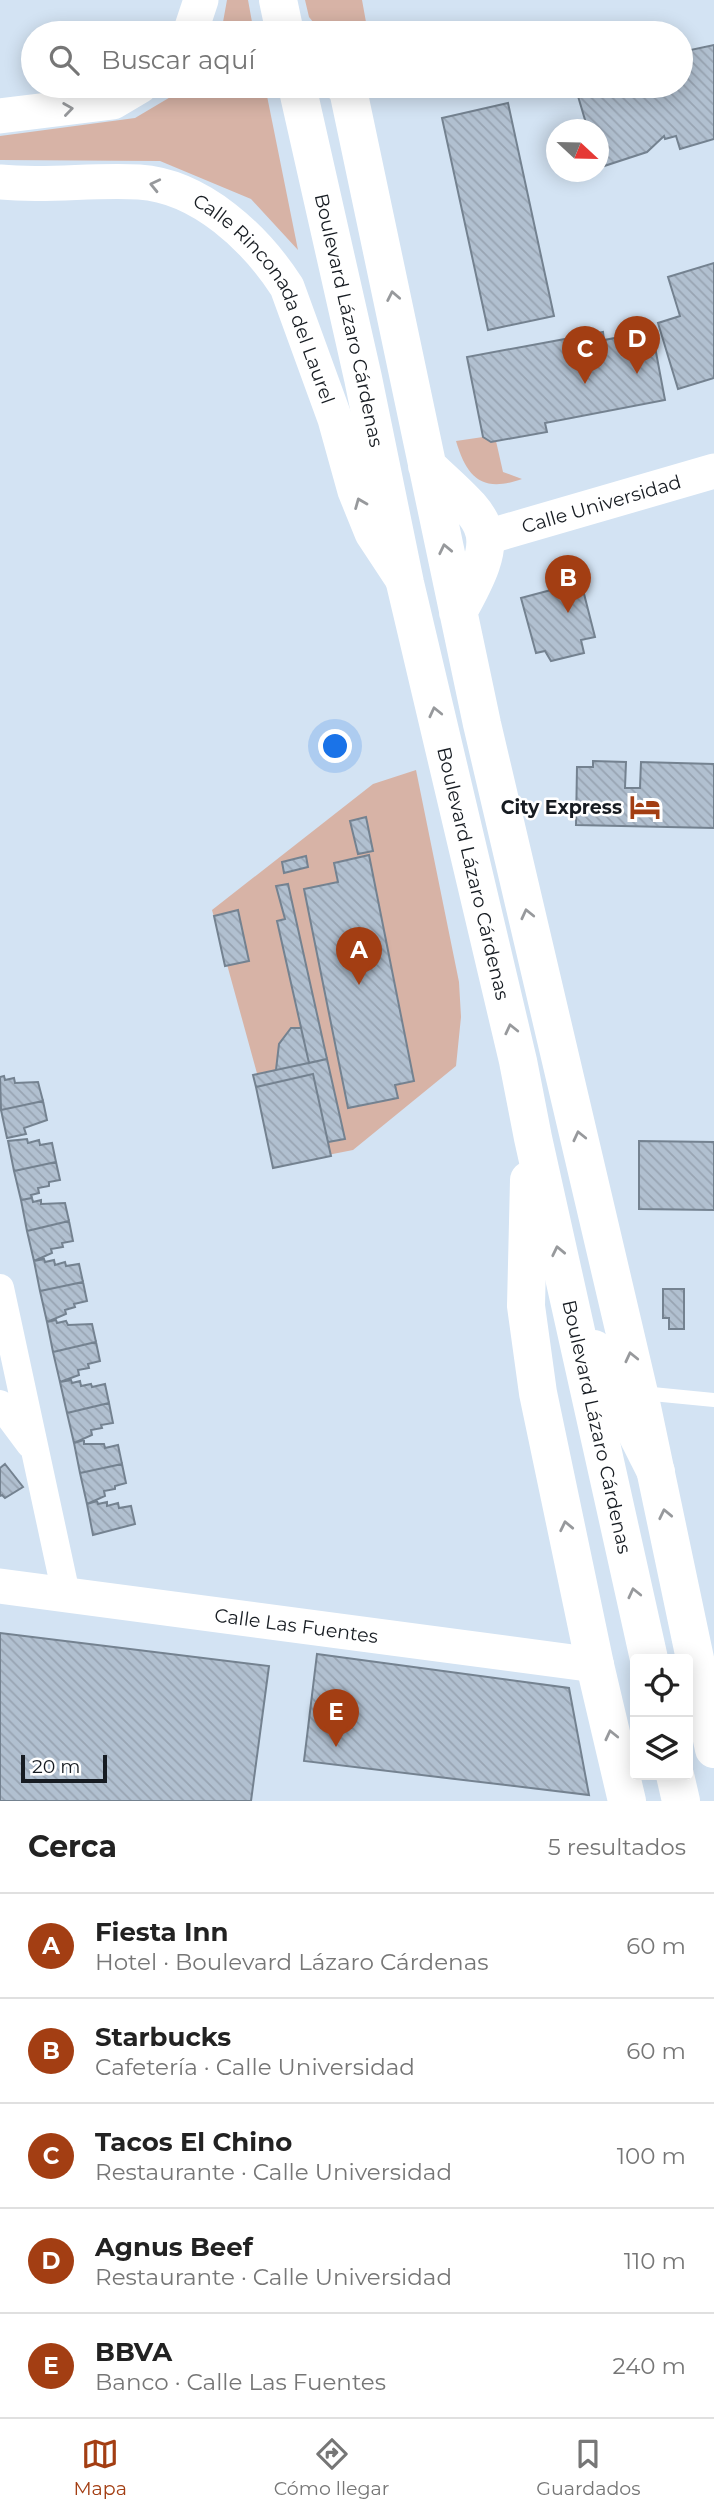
<!DOCTYPE html>
<html lang="es">
<meta charset="utf-8">
<style>
:root{--surface:#fff;--page:#f2f2f2;--text:#222;--muted:#767676;--line:#e0e0e0;--accent:#a33e13}
body{margin:0;font-family:Montserrat,sans-serif;background:var(--page);color:var(--text)}
.controls{position:absolute;right:21px;bottom:21px;display:grid;overflow:hidden;border-radius:7px;box-shadow:0 4px 18px #0003}
.controls button{width:63px;height:63px;display:grid;place-items:center;padding:0;border:0;border-bottom:2px solid var(--line);background:var(--surface);color:var(--text);font:35px sans-serif}
.compass{position:absolute;left:546px;top:119px;width:63px;height:63px;border-radius:50%;background:var(--surface);box-shadow:0 4px 18px #0003;rotate:112deg}
.scale{position:absolute;left:21px;bottom:18px;width:86px;box-sizing:border-box;padding-left:7px;border:4px solid #171c22;border-top:0;font-size:19px;line-height:24px;white-space:nowrap;color:#171c22;-webkit-text-stroke:5px #fff;paint-order:stroke}
.you{position:absolute;left:336px;top:747px;width:24px;height:24px;margin:-18px;border:5px solid #fff;border-radius:50%;background:#1a73e8;box-shadow:0 0 0 10px #1a73e833}
.badge{display:grid;place-items:center;width:46px;height:46px;border-radius:50%;background:var(--accent);color:#fff;font-size:23px;font-weight:700}
.pin{position:absolute;translate:-50% -58px;filter:drop-shadow(0 2px 4px #0008)}
.pin::after{content:'';position:absolute;top:37px;width:24px;height:21px;background:inherit;clip-path:polygon(0 0,100% 0,50% 100%)}
.list{margin:0;padding:0;list-style:none}
h2{display:flex;justify-content:space-between;align-items:center;height:91px;margin:0;padding:0 28px;font-size:30px}
h2 small{font-size:23px;font-weight:400;color:var(--muted)}
.list li{display:grid;grid-template-columns:46px 1fr auto;gap:21px;align-items:center;box-sizing:border-box;height:105px;padding:0 28px;border-top:2px solid var(--line)}
.list b{display:block;font-size:26px;white-space:nowrap}
.list p{margin:0;font-size:23px;white-space:nowrap;color:var(--muted)}
.list em{font-size:23px;font-style:normal;color:var(--muted)}
.icon{flex:none;width:38px;height:38px;fill:none;stroke:currentColor;stroke-width:2;stroke-linecap:round;stroke-linejoin:round}
.map{position:relative;flex:none;width:714px;height:1801px;overflow:hidden}
.search{position:absolute;background:var(--surface);box-shadow:0 4px 18px #0003;left:21px;right:21px;top:21px;height:77px;display:flex;align-items:center;gap:18px;box-sizing:border-box;padding:0 24px;border-radius:38px;color:var(--muted);font-size:26px}
.sheet{height:616px;background:var(--surface)}
nav{display:flex;justify-content:space-around;align-items:center;box-sizing:border-box;height:98px;border-top:2px solid var(--line);background:var(--surface);font-size:19px;color:var(--muted)}
nav a{display:grid;justify-items:center;gap:4px}
nav .on{color:var(--accent)}
.map>svg:first-child{display:block}
</style>
<div class="map">
<svg width="714" height="1801" viewBox="0 0 714 1801">
<defs>
<pattern id="building-back-hatch" width="6" height="6" patternUnits="userSpaceOnUse" patternTransform="scale(1.75)"><rect width="6" height="6" fill="#b1c0d0"/><path d="M-1 5l2 2M0 0l6 6M5-1l2 2" fill="none" stroke="#98a4b2"/></pattern>
</defs>
<rect width="100%" height="100%" fill="#d3e3f3"/>
<path fill="#d7b3a6" d="M227 0H248L254 33H221Z
M305 0H362L368 33H322L309 17Z
M189 86H265L298 250 251 199 160 161 0 160V136L135 118Z
M483 437 491 442 496 441 503 472 522 479C482 493 467 478 456 441Z
M416 770 459 982 461 1017 456 1066 353 1150 282 1164 212 910 373 784Z"/>
<path fill="url(#building-back-hatch)" stroke="#748290" stroke-width="2" d="M714 45V139L680 149 676 136 665 139 664 136 647 152 598 168V130H588L575 86H681V52Z
M508 103 554 316 488 330 442 118Z
M714 263V378L678 389 658 323 680 316 668 277Z
M652 331 665 400 545 423 547 432 491 442 483 437 467 357 603 332 604 340Z
M581 582 595 637 581 640 584 653 551 661 545 651 536 653 521 598Z
M593 761 626 762 625 788H640L641 762 714 764V828L576 825 577 767H593Z
M366 817 373 851 358 854 350 821Z
M369 855 414 1081 395 1085 398 1098 348 1108 304 889 338 882 334 863Z
M306 856 308 867 284 873 282 862Z
M288 884 327 1059 309 1063 277 921 285 919 276 886Z
M238 910 249 961 225 966 214 916Z
M291 1028H301L309 1063 276 1070 279 1044Z
M327 1059 345 1139 328 1142 313 1074 256 1087 253 1075Z
M313 1074 331 1156 273 1168 256 1087Z
M4 1076 5 1080 14 1078 15 1083 38 1082 43 1101 1 1110 0 1077Z
M43 1101 47 1120 24 1128 26 1134 7 1138 1 1110Z
M27 1139 28 1143 39 1140 40 1145 52 1143 56 1162 14 1171 8 1141Z
M639 1141 714 1142V1210L639 1209Z
M56 1162 60 1180 49 1182V1186L38 1188 39 1193 31 1195 32 1198 21 1200 14 1171Z
M32 1198 33 1202 41 1200V1204L65 1203 69 1221 27 1231 21 1200Z
M69 1221 73 1241 62 1243 63 1247 51 1249 52 1253 34 1261 27 1231Z
M44 1259 45 1262 54 1260 55 1265 65 1262 66 1266 79 1264 83 1282 40 1291 34 1261Z
M83 1282 87 1301 74 1304 75 1307 65 1310 66 1314 47 1322 40 1291Z
M663 1289H684V1329H669V1318H663Z
M56 1320 57 1323 66 1321 68 1325 92 1324 96 1342 53 1352 47 1322Z
M96 1342 100 1361 88 1364 89 1368 78 1370 79 1375 60 1382 53 1352Z
M71 1380 72 1383 80 1381 81 1386 91 1384 92 1387 105 1384 109 1403 67 1413 60 1382Z
M109 1403 113 1423 101 1425 102 1428 91 1430 92 1435 74 1443 67 1413Z
M84 1440V1444H104L105 1448 118 1445 122 1464 80 1473 74 1443Z
M5 1464 23 1487 5 1498 2 1495 0 1496V1468Z
M122 1464 126 1483 115 1486V1489L104 1491 105 1496 87 1504 80 1473Z
M97 1501 98 1504 107 1502V1506L118 1503 119 1508 131 1506 135 1524 93 1535 87 1504Z
M0 1633 269 1666 251 1801H0Z
M317 1654 569 1688 589 1795 304 1761Z"/>
<g fill="none" stroke-linecap="round" stroke-linejoin="round">
<path stroke="#fff" stroke-width="14" d="M642 1393 714 1400"/>
<path stroke="#fff" stroke-width="28" d="M0 1288 66 1594
M0 1404 30 1444"/>
<g stroke="#fff" stroke-width="35">
<path d="M190 33 201 0"/>
<path d="M0 116 113 102 140 86"/>
<path id="s1" d="M0 182C47 187 93 179 139 182 201 186 256 239 287 287L335 419 355 491 372 533 403 580"/>
<path id="s2" d="M487 537 714 471"/>
<path id="s3" d="M0 1586 595 1665"/>
</g>
<path stroke="#fff" stroke-width="38" d="M344 86 348 90 482 724 639 1393 714 1749
M427 466C491 525 504 530 458 612
M595 1665 627 1801"/>
<g stroke="#fff" stroke-width="38">
<path d="M278 0 285 33"/>
<path id="s4" d="M297 86 363 378 405 583 518 1061 533 1138 649 1659"/>
<path d="M529 1180 526 1306 538 1393 595 1665"/>
<path d="M594 1349 656 1472"/>
<path d="M675 1775 681 1801"/>
</g>
</g>
<defs><path id="oneway-chevron" d="M-2-3.5L2.5 0L-2 3.5" fill="none" stroke-width="1.6" stroke-linecap="round" stroke-linejoin="round" transform="scale(1.75)"/></defs>
<g stroke="#97999c">
<use href="#oneway-chevron" transform="translate(68 109) rotate(-8)"/>
<use href="#oneway-chevron" transform="translate(155 185) rotate(-167)"/>
<use href="#oneway-chevron" transform="translate(393 296) rotate(-101)"/>
<use href="#oneway-chevron" transform="translate(360 503) rotate(-112)"/>
<use href="#oneway-chevron" transform="translate(445 549) rotate(-102)"/>
<use href="#oneway-chevron" transform="translate(435 712) rotate(-103)"/>
<use href="#oneway-chevron" transform="translate(527 914) rotate(-103)"/>
<use href="#oneway-chevron" transform="translate(511 1029) rotate(-103)"/>
<use href="#oneway-chevron" transform="translate(579 1136) rotate(-103)"/>
<use href="#oneway-chevron" transform="translate(558 1251) rotate(-102)"/>
<use href="#oneway-chevron" transform="translate(631 1357) rotate(-103)"/>
<use href="#oneway-chevron" transform="translate(665 1514) rotate(-102)"/>
<use href="#oneway-chevron" transform="translate(566 1526) rotate(-102)"/>
<use href="#oneway-chevron" transform="translate(634 1593) rotate(-103)"/>
<use href="#oneway-chevron" transform="translate(611 1735) rotate(-103)"/>
</g>
<defs>
<g id="hotel-bare" transform="scale(2.415)"><path d="M-6-4.5h1.5V1H6V5H4.5V3h-9V5H-6ZM-4 0a1.8 1.8 0 1 1 3.6 0ZM.5 0V-2.5h3Q6-2.5 6 0Z" fill="#a33e13" stroke="#fff" stroke-width="2.5" paint-order="stroke"/></g>
</defs>
<g fill-rule="evenodd">
<use href="#hotel-bare" x="645" y="807"/>
</g>
<g text-anchor="middle" stroke-width="5" stroke-linejoin="round" paint-order="stroke">
<g font-size="19" fill="#171c22" stroke="#fff">
<text dy="7" stroke="none"><textPath href="#s1" startOffset="324">Calle Rinconada del Laurel</textPath></text>
<text dy="7" stroke="none"><textPath href="#s4" startOffset="240">Boulevard Lázaro Cárdenas</textPath></text>
<text dy="7" stroke="none"><textPath href="#s2" startOffset="119">Calle Universidad</textPath></text>
<text dy="7" stroke="none"><textPath href="#s4" startOffset="807">Boulevard Lázaro Cárdenas</textPath></text>
<text dy="7" stroke="none"><textPath href="#s4" startOffset="1374">Boulevard Lázaro Cárdenas</textPath></text>
<text dy="7" stroke="none"><textPath href="#s3" startOffset="299">Calle Las Fuentes</textPath></text>
</g>
<g font-size="19" font-weight="bold" fill="#171c22" stroke="#fff" text-anchor="end">
<text x="622" y="814">City Express</text>
</g>
</g>
</svg>
<div class="controls">
<button><svg class="icon" aria-label="locate" viewBox="0 0 24 24"><circle cx="12" cy="12" r="6"/><path d="M12 2v4M12 18v4M2 12h4M18 12h4"/></svg></button>
<button><svg class="icon" aria-label="layers" viewBox="0 0 24 24"><path d="M12 4l9 5-9 5-9-5zM3 14l9 5 9-5"/></svg></button>
</div>
<svg class="compass" viewBox="-18 -18 36 36"><path d="M0-13l5 13h-10z" fill="#e53935"/><path d="M0 13l5-13h-10z" fill="#767676"/></svg>
<div class="scale">20 m</div>
<div class="you"></div>
<div class="pin badge" style="left:359px;top:985px">A</div>
<div class="pin badge" style="left:568px;top:613px">B</div>
<div class="pin badge" style="left:585px;top:384px">C</div>
<div class="pin badge" style="left:637px;top:374px">D</div>
<div class="pin badge" style="left:336px;top:1747px">E</div>
<div class="search"><svg class="icon" aria-label="search" viewBox="0 0 24 24"><circle cx="10" cy="10" r="6"/><path d="M15 15l6 6"/></svg>Buscar aquí</div>
</div>
<section class="sheet">
<h2>Cerca<small>5 resultados</small></h2>
<ul class="list">
<li><span class="badge">A</span><div><b>Fiesta Inn</b><p>Hotel · Boulevard Lázaro Cárdenas</p></div><em>60 m</em></li>
<li><span class="badge">B</span><div><b>Starbucks</b><p>Cafetería · Calle Universidad</p></div><em>60 m</em></li>
<li><span class="badge">C</span><div><b>Tacos El Chino</b><p>Restaurante · Calle Universidad</p></div><em>100 m</em></li>
<li><span class="badge">D</span><div><b>Agnus Beef</b><p>Restaurante · Calle Universidad</p></div><em>110 m</em></li>
<li><span class="badge">E</span><div><b>BBVA</b><p>Banco · Calle Las Fuentes</p></div><em>240 m</em></li>
</ul>
</section>
<nav>
<a class="on"><svg class="icon" aria-label="map" viewBox="0 0 24 24"><path d="M3 6l6-2 6 2 6-2v14l-6 2-6-2-6 2zM9 4v14M15 6v14"/></svg>Mapa</a>
<a><svg class="icon" aria-label="directions" viewBox="0 0 24 24"><path d="M12 3l9 9-9 9-9-9zM9 14v-3h6M13 9l2 2-2 2"/></svg>Cómo llegar</a>
<a><svg class="icon" aria-label="saved" viewBox="0 0 24 24"><path d="M7 4h10v16l-5-4-5 4z"/></svg>Guardados</a>
</nav>
